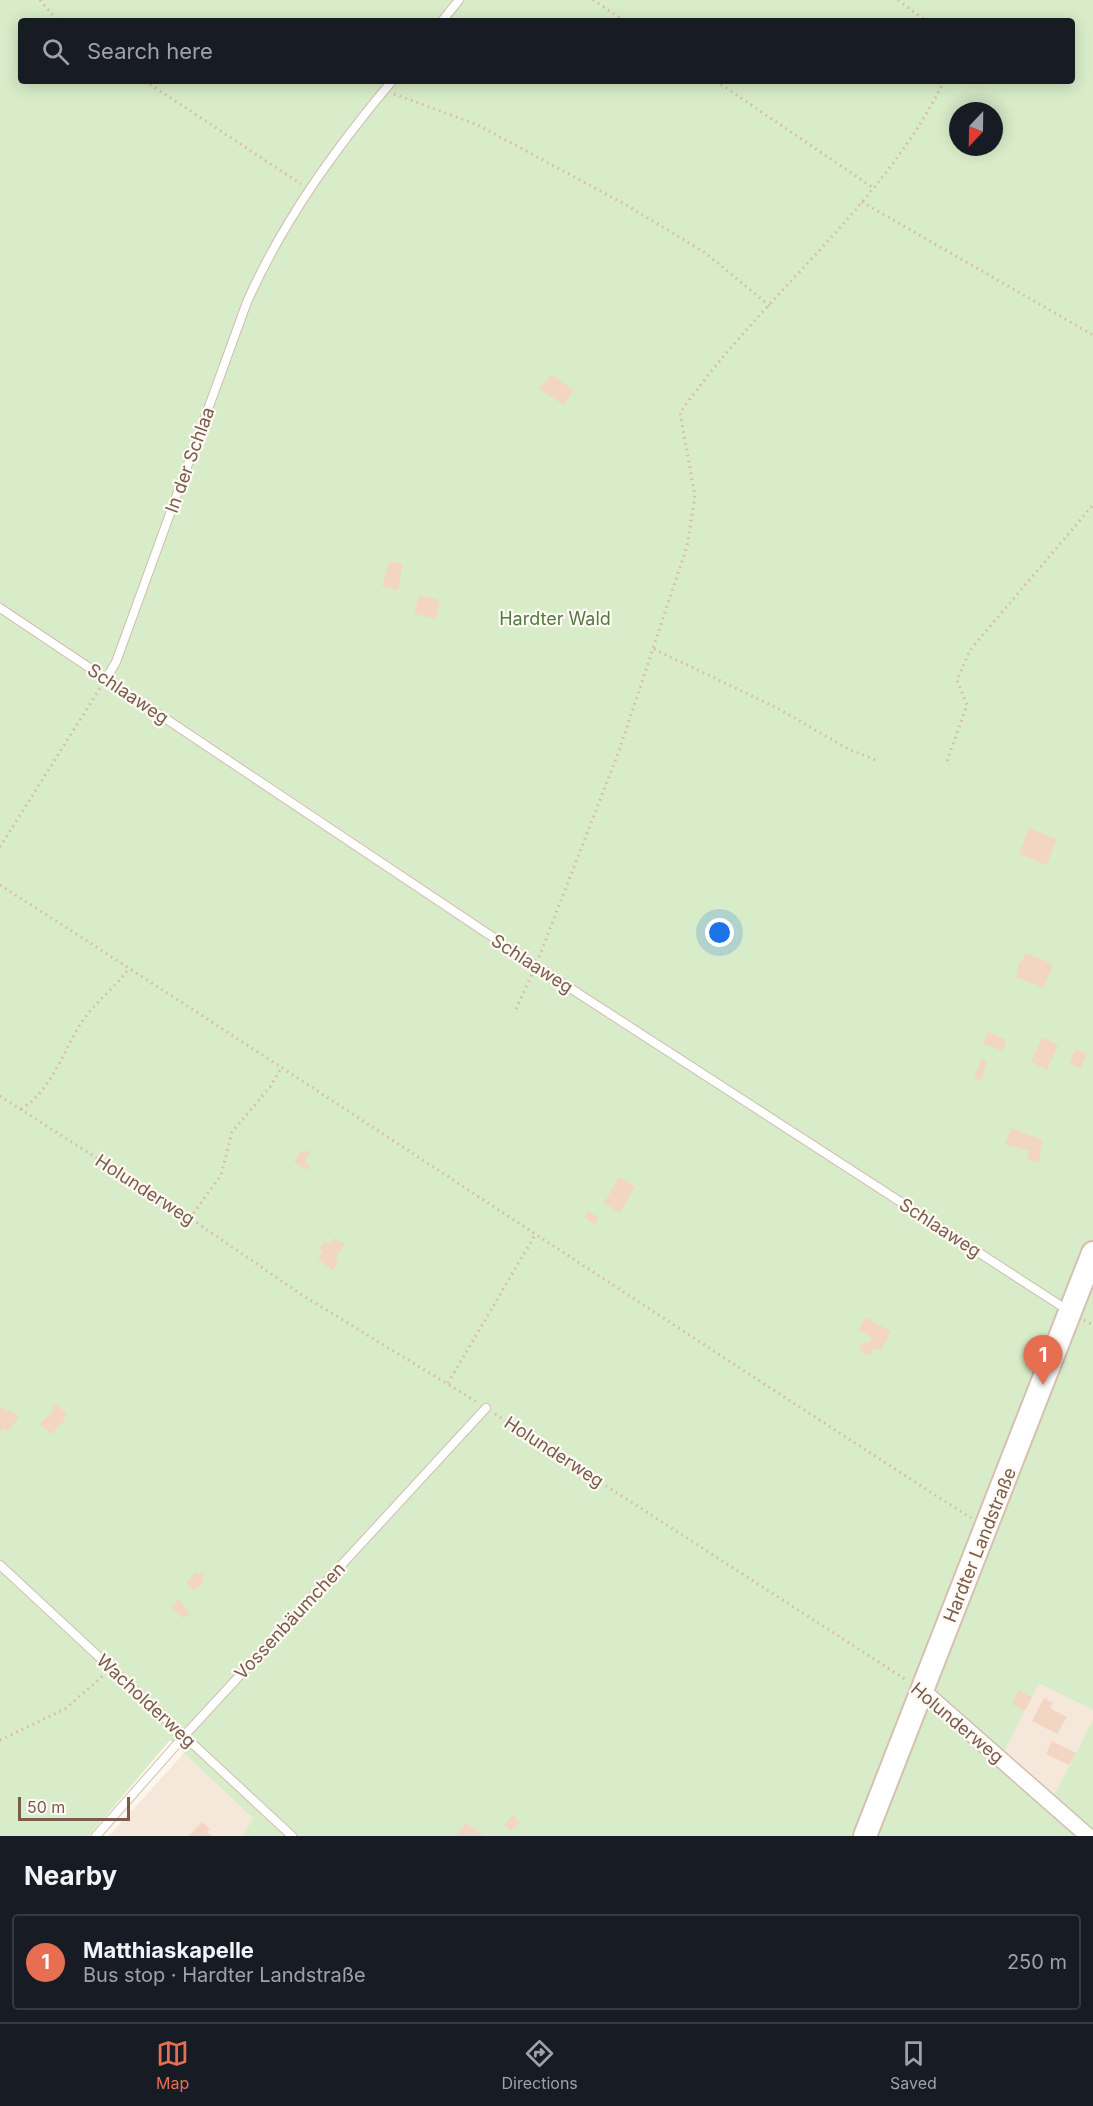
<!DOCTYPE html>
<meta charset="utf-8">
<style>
:root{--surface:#171b24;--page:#242831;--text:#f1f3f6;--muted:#9ea1a6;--line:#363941;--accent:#e76f51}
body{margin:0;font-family:Inter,sans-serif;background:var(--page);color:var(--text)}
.compass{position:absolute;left:949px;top:102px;width:54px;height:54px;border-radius:50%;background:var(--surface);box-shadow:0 3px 15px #0003;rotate:202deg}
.scale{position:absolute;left:18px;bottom:15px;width:112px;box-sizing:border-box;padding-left:6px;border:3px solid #7a5c4d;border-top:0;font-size:16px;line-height:21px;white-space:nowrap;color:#7a5c4d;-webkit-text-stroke:4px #fffaf3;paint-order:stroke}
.you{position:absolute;left:720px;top:933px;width:21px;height:21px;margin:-15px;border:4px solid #fff;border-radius:50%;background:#1a73e8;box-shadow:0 0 0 9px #1a73e833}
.badge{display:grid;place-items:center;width:39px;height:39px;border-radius:50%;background:var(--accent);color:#fff;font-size:20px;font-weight:700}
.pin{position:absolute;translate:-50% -50px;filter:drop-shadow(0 2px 3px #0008)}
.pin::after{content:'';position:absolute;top:32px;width:21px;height:18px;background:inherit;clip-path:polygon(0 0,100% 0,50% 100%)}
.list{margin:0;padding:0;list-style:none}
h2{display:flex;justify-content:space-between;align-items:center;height:78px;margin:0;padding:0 24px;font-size:26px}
h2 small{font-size:20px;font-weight:400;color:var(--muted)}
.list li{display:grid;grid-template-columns:39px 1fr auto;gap:18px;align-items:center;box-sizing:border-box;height:96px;margin:0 12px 12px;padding:0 12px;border:2px solid var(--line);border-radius:6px}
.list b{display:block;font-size:22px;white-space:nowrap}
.list p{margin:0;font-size:20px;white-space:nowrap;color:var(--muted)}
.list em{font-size:20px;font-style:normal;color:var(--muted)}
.icon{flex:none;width:33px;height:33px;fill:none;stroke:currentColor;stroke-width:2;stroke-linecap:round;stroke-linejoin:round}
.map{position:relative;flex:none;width:1093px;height:1836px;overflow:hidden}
.search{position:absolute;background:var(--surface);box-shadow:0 3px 15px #0003;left:18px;right:18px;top:18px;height:66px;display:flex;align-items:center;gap:15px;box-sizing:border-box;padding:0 21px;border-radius:6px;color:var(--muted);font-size:22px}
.sheet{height:186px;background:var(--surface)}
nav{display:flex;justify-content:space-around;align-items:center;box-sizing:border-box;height:84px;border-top:2px solid var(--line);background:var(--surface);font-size:16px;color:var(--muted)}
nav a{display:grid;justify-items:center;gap:3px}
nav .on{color:var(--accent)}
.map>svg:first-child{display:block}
</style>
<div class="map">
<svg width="1093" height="1836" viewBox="0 0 1093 1836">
<rect width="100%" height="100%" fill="#fdf6ec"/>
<path fill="#f5e8da" d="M1039 1682 1093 1710V1720L1053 1797 1003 1754Z
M184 1753 254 1818 243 1836H109Z"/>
<path fill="#d8ecc9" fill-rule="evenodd" d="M0 0H1093V1710L1039 1683 1003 1754 1053 1797 1093 1720V1836H243L253 1818 170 1740 89 1836H0ZM21 21H1072V81H21ZM958 111H994V147H958Z"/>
<path fill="#f3d5c3" d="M551 375 574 390 564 405 539 389Z
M389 561 403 564 398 590 382 586Z
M419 595 440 600 436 619 414 614Z
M1029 828 1056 839 1047 865 1019 854Z
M1025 953 1053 964 1044 988 1016 977 1019 961 1021 963Z
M988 1032 1006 1039 1003 1051 983 1044Z
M1042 1037 1058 1045 1047 1070 1031 1062Z
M1075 1049 1087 1054 1081 1068 1069 1063Z
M982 1059 987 1061 981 1080 974 1078Z
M1011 1128 1042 1140 1039 1163 1027 1159 1030 1151 1005 1144Z
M306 1149 310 1152 305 1163 310 1166 307 1170 294 1162 301 1151 304 1153Z
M619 1177 635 1186 620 1213 604 1203Z
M588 1211 599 1218 595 1224 585 1218Z
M334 1238 344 1244 335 1259 338 1261 333 1270 318 1260 323 1252 319 1249 325 1241 331 1244Z
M866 1317 891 1332 880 1351 874 1348 870 1356 859 1350 864 1341 868 1344 872 1338 858 1330Z
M56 1403 67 1414 63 1417 66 1419 51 1434 40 1424 54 1410 51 1408Z
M0 1406 7 1412 9 1409 19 1418 7 1431 4 1428 0 1431Z
M202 1571 205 1573 201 1577 205 1581 194 1591 186 1583 196 1572 199 1574Z
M179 1599 190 1614 183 1618 171 1607Z
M1019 1690 1032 1697 1025 1711 1012 1704Z
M1044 1698 1053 1703 1050 1708 1067 1717 1057 1734 1032 1721Z
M1052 1741 1076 1753 1069 1765 1046 1754Z
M513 1815 520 1822 511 1831 504 1825Z
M202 1822 210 1829 207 1832 212 1836H189Z
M466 1823 484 1836H456Z"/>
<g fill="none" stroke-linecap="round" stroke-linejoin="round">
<g stroke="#d1beb0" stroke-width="10">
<path id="lane" d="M442 21 459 0
M0 608 536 966 1069 1311
M106 679 116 662 247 302C283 221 335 149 392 81
M0 1565 292 1836
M96 1836 184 1736 486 1408"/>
</g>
<g stroke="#d1beb0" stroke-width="18">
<path id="street" d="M922 1690 1088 1836"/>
</g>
<g stroke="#d6c0b0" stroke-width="26">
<path id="secondary" d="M865 1836 1093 1253"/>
</g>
<path stroke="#d9b8a5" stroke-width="3" stroke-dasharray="1.5 4.5" stroke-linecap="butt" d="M40 0 58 21
M593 0 625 21
M898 0 926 21
M145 81 301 184
M716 81 872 187
M394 94 478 125 628 206 704 252 770 306
M862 202 1093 335
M654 649 777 708 848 749 875 760
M947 761 967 705 957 680 970 650 1093 505
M0 847 100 688
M0 885C326 1094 646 1309 971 1518
M539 957 619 751 687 546 695 496 680 413C760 297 881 209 944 81
M516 1009 532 974
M0 1096 190 1218 302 1295 477 1402
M21 1109C55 1089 65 1042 89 1012 102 997 117 985 129 968
M190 1218 221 1175 232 1132 270 1087 282 1067
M1084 1320 1093 1325
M448 1383 535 1235
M495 1414 908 1681
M0 1740 65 1709 104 1675"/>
<use href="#lane" stroke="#fff" stroke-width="8"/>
<use href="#street" stroke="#fff" stroke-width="15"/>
<use href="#secondary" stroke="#fff" stroke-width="22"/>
</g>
<g text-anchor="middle" stroke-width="4.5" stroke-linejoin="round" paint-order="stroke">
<g font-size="18" fill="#7a5c4d" stroke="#fffaf3">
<text transform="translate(190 460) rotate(-70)" y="6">In der Schlaa</text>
<text transform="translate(128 694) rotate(34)" y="6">Schlaaweg</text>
<text transform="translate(532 964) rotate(33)" y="6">Schlaaweg</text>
<text transform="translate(145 1190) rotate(33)" y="6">Holunderweg</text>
<text transform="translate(940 1228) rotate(33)" y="6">Schlaaweg</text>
<text transform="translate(554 1452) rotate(33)" y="6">Holunderweg</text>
<text transform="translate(980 1545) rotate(-68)" y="6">Hardter Landstraße</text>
<text transform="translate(290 1621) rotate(-47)" y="6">Vossenbäumchen</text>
<text transform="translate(146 1701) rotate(43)" y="6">Wacholderweg</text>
<text transform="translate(957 1723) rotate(40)" y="6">Holunderweg</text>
</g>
<g font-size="18" fill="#537a41" stroke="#fffaf3">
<text x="555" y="625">Hardter Wald</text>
</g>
</g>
</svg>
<svg class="compass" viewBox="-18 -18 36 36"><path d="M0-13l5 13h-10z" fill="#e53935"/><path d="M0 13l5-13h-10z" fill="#9ea1a6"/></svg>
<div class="scale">50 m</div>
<div class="you"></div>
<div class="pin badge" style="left:1043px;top:1385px">1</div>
<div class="search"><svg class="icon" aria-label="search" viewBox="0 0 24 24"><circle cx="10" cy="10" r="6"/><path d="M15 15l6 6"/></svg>Search here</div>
</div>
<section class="sheet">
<h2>Nearby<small></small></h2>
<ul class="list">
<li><span class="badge">1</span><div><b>Matthiaskapelle</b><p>Bus stop · Hardter Landstraße</p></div><em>250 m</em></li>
</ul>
</section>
<nav>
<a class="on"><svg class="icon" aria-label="map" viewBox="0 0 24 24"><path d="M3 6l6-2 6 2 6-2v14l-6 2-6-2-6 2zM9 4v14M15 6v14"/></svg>Map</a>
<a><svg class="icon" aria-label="directions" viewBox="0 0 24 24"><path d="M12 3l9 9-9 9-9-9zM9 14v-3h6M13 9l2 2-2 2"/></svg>Directions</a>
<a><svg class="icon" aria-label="saved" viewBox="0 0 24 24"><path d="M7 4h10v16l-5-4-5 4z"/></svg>Saved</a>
</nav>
